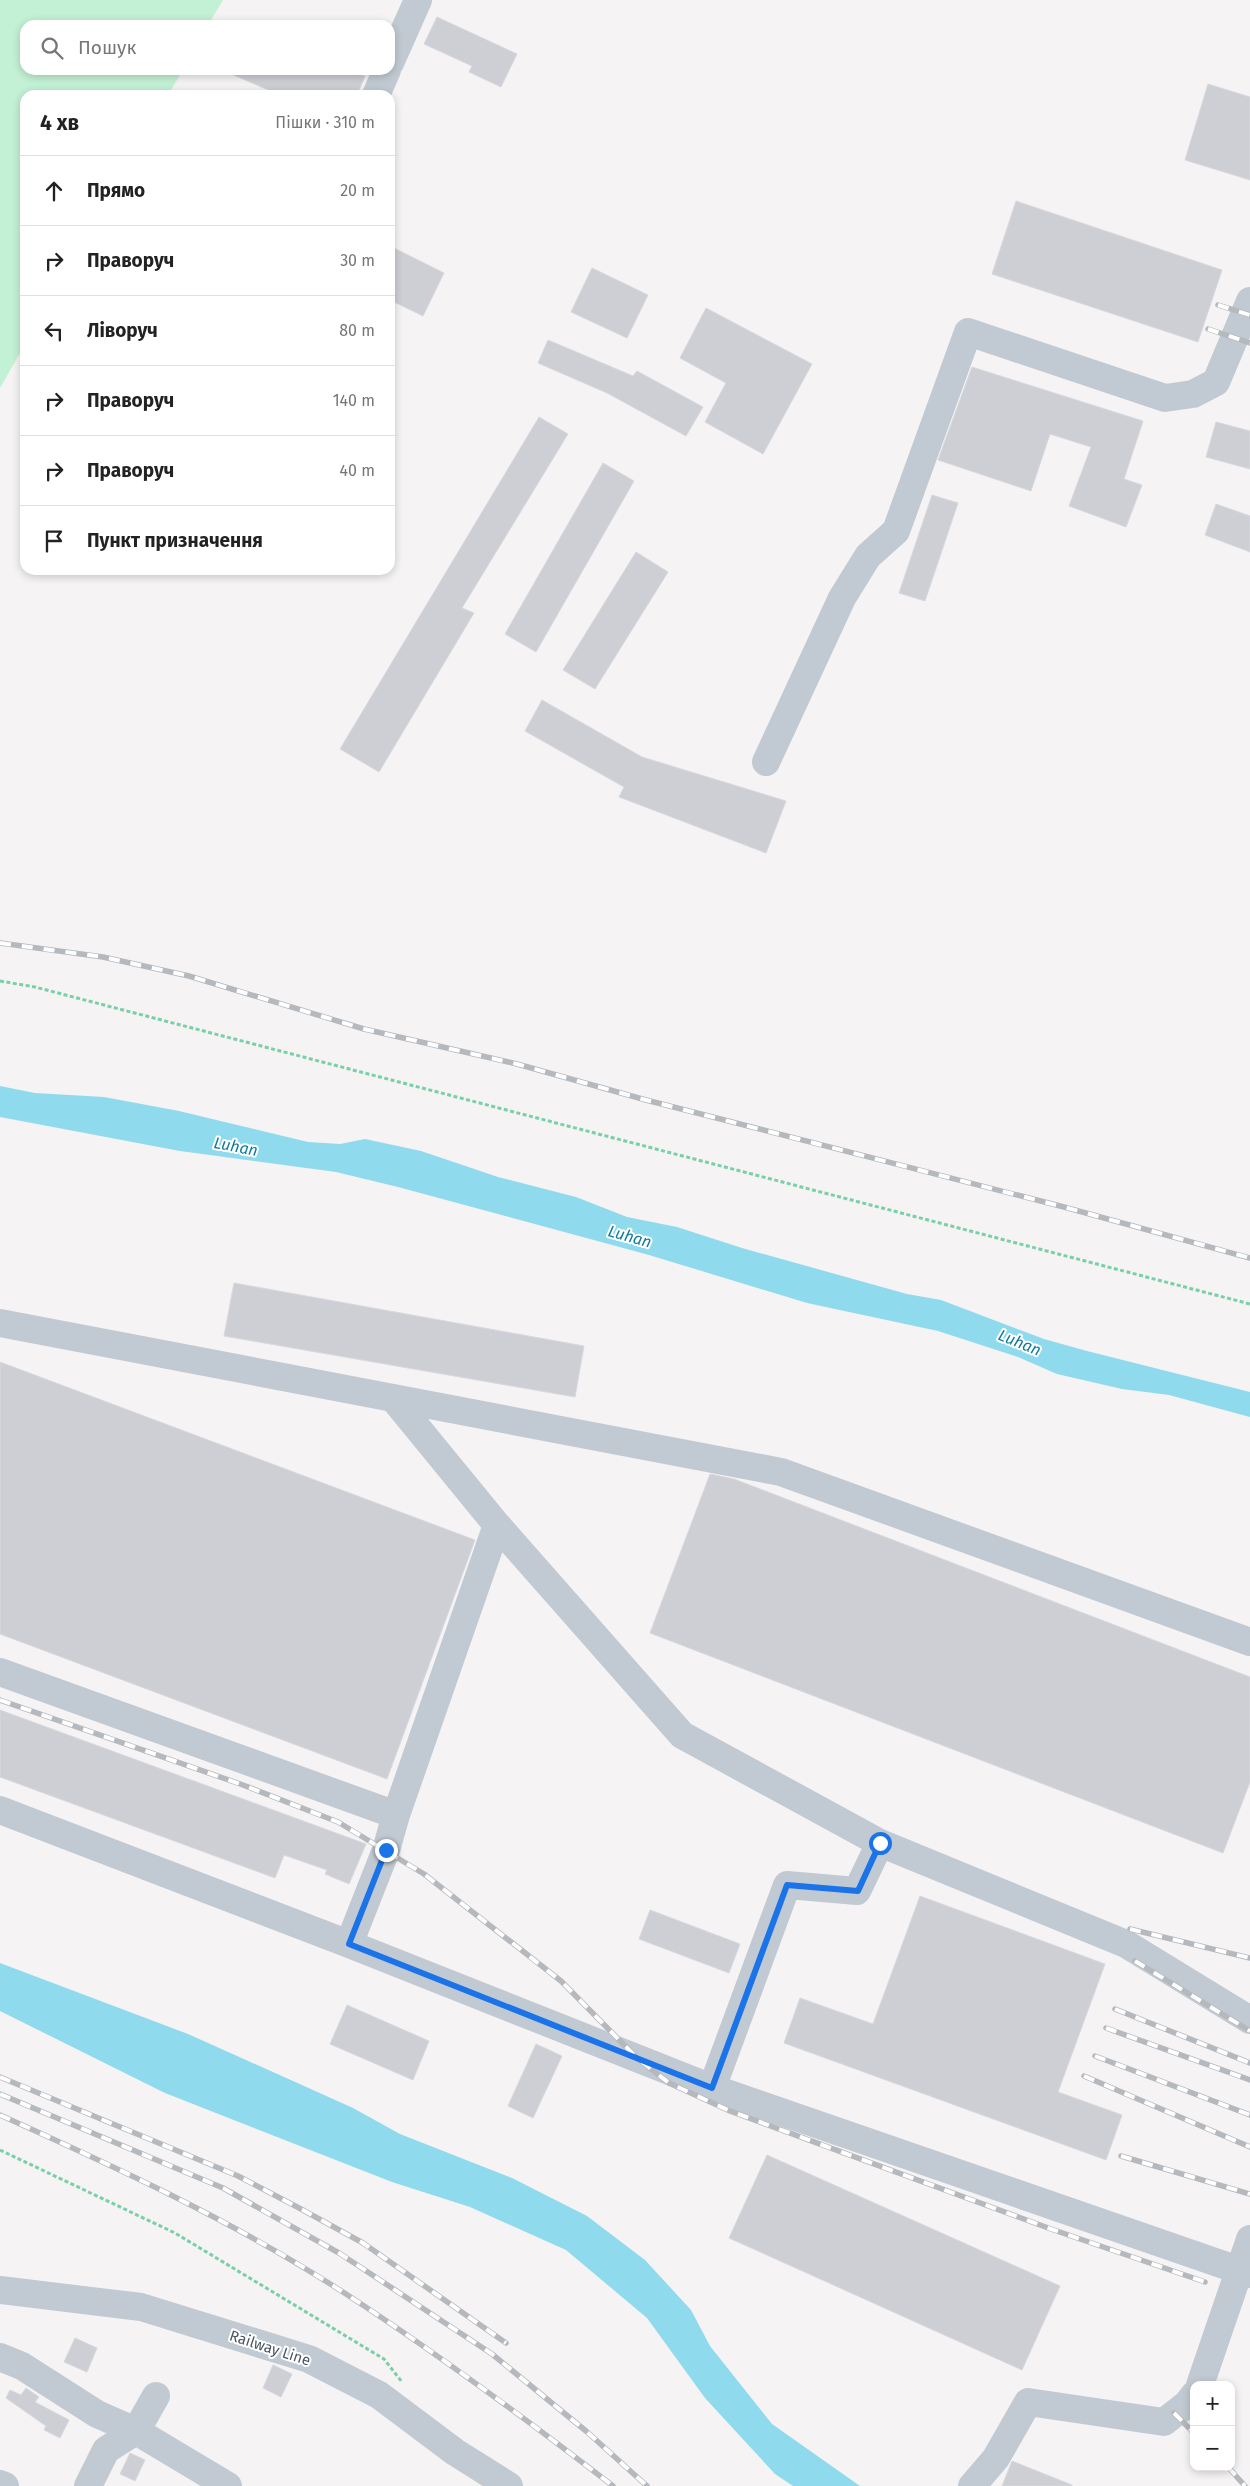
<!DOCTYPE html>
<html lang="uk">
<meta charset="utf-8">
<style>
:root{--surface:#fff;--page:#f6f6f6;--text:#222;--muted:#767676;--line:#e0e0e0}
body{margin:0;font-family:"Fira Sans",sans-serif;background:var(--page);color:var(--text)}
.controls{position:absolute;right:15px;bottom:15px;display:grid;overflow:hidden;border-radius:10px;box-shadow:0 2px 8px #0003}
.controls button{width:45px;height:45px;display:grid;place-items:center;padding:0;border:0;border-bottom:1px solid var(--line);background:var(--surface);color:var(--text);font:25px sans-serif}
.stop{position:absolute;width:15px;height:15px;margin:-11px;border:4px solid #1a73e8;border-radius:50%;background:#fff}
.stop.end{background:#1a73e8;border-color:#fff;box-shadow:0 1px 5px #0008}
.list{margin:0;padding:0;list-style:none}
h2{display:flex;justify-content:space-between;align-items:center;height:65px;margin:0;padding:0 20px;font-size:21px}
h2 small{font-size:16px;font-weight:400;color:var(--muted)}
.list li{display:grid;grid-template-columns:32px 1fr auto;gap:15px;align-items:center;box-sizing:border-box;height:70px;padding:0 20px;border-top:1px solid var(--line)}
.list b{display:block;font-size:19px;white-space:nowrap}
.list em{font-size:16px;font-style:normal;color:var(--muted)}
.icon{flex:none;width:28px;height:28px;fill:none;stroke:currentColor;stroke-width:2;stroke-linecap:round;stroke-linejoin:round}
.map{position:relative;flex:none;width:1250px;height:2486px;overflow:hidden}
.search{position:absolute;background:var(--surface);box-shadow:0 2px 8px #0003;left:20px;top:20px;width:375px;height:55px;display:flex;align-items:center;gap:12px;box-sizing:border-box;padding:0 18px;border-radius:15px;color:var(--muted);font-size:19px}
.panel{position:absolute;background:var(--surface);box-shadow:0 2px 8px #0003;left:20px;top:90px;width:375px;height:485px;border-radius:15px}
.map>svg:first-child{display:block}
</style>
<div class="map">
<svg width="1250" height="2486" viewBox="0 0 1250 2486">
<rect width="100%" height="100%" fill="#f5f3f3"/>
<path fill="#c3f1d5" d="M0 0H223L208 25H25V70H183L168 95H25V344L0 388Z"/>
<path fill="#90daee" d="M0 1086 35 1093 104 1097 179 1111 308 1142 340 1144 365 1139 421 1151 498 1177 576 1197 627 1217 677 1227 742 1248 907 1294 941 1300 1044 1339 1087 1351 1250 1392V1417L1169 1395 1122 1389 1057 1374 1018 1357 938 1331 807 1303 649 1255 398 1187 336 1172 180 1151 0 1117Z
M0 1963 188 2034 353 2108 400 2134 512 2178 587 2216 645 2260 691 2310 710 2346 772 2424 860 2486H793L775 2474 705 2398 647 2318 566 2250 470 2207 392 2182 165 2093 0 2011Z"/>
<path fill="#cdcfd5" stroke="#d7d9de" d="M437 17 517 54 501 87 469 72 472 66 424 44Z
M222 70H351L365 76 357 95H280Z
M1208 84 1250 97V180L1185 160Z
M1016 201 1222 270 1198 342 992 274Z
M390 246 444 273 423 316 390 300Z
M592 268 648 295 627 338 571 312Z
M706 308 812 364 763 454 705 422 726 383 680 358Z
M548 340 633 376 637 371 703 407 686 436 607 393 538 363Z
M972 367 1143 421 1124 479 1142 485 1126 527 1069 506 1091 447 1050 434 1031 491 938 460Z
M539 417 568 434 462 608 474 613 379 772 340 749Z
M1216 422 1250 431V469L1206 457Z
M603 463 634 481 536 652 505 634Z
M932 495 958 503 925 601 899 593Z
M1216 504 1250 516V552L1205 535Z
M636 552 668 572 595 689 563 670Z
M542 700 642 757 786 801 766 853 619 797 624 787 525 731Z
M234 1283 584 1346 575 1397 224 1336Z
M0 1362 475 1540 387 1779 0 1634Z
M710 1474 734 1479 1250 1677V1782L1223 1853 650 1633Z
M0 1710 366 1844 349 1884 325 1874 327 1870 284 1855 275 1878 0 1777Z
M920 1896 1105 1964 1058 2092 1122 2115 1106 2160 784 2043 800 1998 873 2024Z
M650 1910 740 1944 729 1973 639 1939Z
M347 2005 429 2041 413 2080 330 2044Z
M536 2044 562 2056 533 2118 508 2106Z
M767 2155 1060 2286 1022 2370 729 2238Z
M75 2338 97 2348 87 2372 64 2362Z
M273 2365 292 2374 281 2397 263 2388Z
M26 2388 39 2397 35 2402 69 2420 60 2438 44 2430 46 2426 6 2398 10 2390 21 2395Z
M130 2453 145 2460 135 2481 120 2474Z
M1012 2461 1072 2485V2486H1002Z"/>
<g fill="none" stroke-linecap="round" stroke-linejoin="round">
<path stroke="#7ad0a6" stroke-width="3" stroke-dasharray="4 2.5" stroke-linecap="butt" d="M0 981 35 987 1250 1304
M0 2150 175 2233 384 2359 402 2382"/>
<path stroke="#c1cad2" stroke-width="28" d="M390 63 418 0
M376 95 387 70
M766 762 842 598 868 556 896 531 968 332 1165 398 1193 394 1216 382 1250 301
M0 1323 781 1472 1250 1642
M393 1398 497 1525 682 1735 880 1843 1126 1944 1250 2020
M0 1672 396 1815
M0 1810 349 1944 712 2088 1250 2274
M349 1944 386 1850 396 1815 497 1525
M712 2088 787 1885 857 1891 880 1843
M0 2290 141 2307 309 2359 379 2395 455 2452 509 2486
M0 2357 22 2366 97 2414 136 2431 228 2486
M1200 2385 1250 2239
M0 2484 5 2486
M88 2486 106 2450 136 2431 156 2396
M972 2486 996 2458 1028 2402 1164 2422 1187 2404 1194 2395"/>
<g stroke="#b5b8bd" stroke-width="5.5">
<path id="rail" d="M1218 305 1250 315
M1208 329 1250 343
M0 943 103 957 189 976 364 1029 517 1064 646 1100 1064 1207 1250 1258
M0 1700 243 1785 338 1822 424 1874 561 1981 637 2058 669 2083 730 2111 1051 2229 1205 2282
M1130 1929 1250 1958
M1135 1961 1250 2031
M1115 2009 1250 2063
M1106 2028 1250 2080
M1095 2056 1250 2115
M1084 2076 1250 2147
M0 2077 238 2176 301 2209 363 2243 506 2343
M0 2094 223 2188 339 2253 492 2354 586 2431 647 2486
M0 2115C118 2168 237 2223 346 2294 438 2354 526 2419 613 2486
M1121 2156 1250 2194
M1174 2413 1194 2433
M1228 2467 1245 2486"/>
</g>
<use href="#rail" stroke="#fff" stroke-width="4" stroke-dasharray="11" stroke-linecap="butt"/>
</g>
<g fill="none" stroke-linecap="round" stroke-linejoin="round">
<path stroke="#1a73e8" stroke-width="6" d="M386 1850 349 1944 712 2088 787 1885 858 1891 880 1843"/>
</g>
<g text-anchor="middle" stroke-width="4" stroke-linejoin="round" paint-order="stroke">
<g font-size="15" fill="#4a5661" stroke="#fff">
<text transform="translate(270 2348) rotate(18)" y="5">Railway Line</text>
</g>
<g font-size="16" font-style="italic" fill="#0c7c9b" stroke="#fff">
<text transform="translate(236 1146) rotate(11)" y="6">Luhan</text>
<text transform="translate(630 1236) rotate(16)" y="6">Luhan</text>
<text transform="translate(1020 1342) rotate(22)" y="6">Luhan</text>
</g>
</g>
</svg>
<div class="controls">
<button>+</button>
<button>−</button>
</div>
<div class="stop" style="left:880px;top:1843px"></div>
<div class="stop end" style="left:386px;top:1850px"></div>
<div class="search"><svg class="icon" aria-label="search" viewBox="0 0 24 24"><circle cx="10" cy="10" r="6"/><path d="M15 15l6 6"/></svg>Пошук</div>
<section class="panel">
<h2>4 хв<small>Пішки · 310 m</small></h2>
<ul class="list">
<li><svg class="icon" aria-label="ahead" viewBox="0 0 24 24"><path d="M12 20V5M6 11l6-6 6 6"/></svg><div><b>Прямо</b></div><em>20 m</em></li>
<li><svg class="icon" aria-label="right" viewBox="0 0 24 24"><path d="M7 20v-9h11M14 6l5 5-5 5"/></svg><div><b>Праворуч</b></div><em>30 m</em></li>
<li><svg class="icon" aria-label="left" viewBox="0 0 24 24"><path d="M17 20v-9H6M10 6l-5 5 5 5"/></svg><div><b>Ліворуч</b></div><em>80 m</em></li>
<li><svg class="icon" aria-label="right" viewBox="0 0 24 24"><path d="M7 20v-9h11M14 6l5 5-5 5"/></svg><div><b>Праворуч</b></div><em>140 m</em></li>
<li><svg class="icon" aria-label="right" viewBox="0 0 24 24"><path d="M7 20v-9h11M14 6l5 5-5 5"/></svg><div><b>Праворуч</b></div><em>40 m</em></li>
<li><svg class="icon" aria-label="arrive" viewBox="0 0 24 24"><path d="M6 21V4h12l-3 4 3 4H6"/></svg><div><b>Пункт призначення</b></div></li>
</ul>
</section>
</div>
